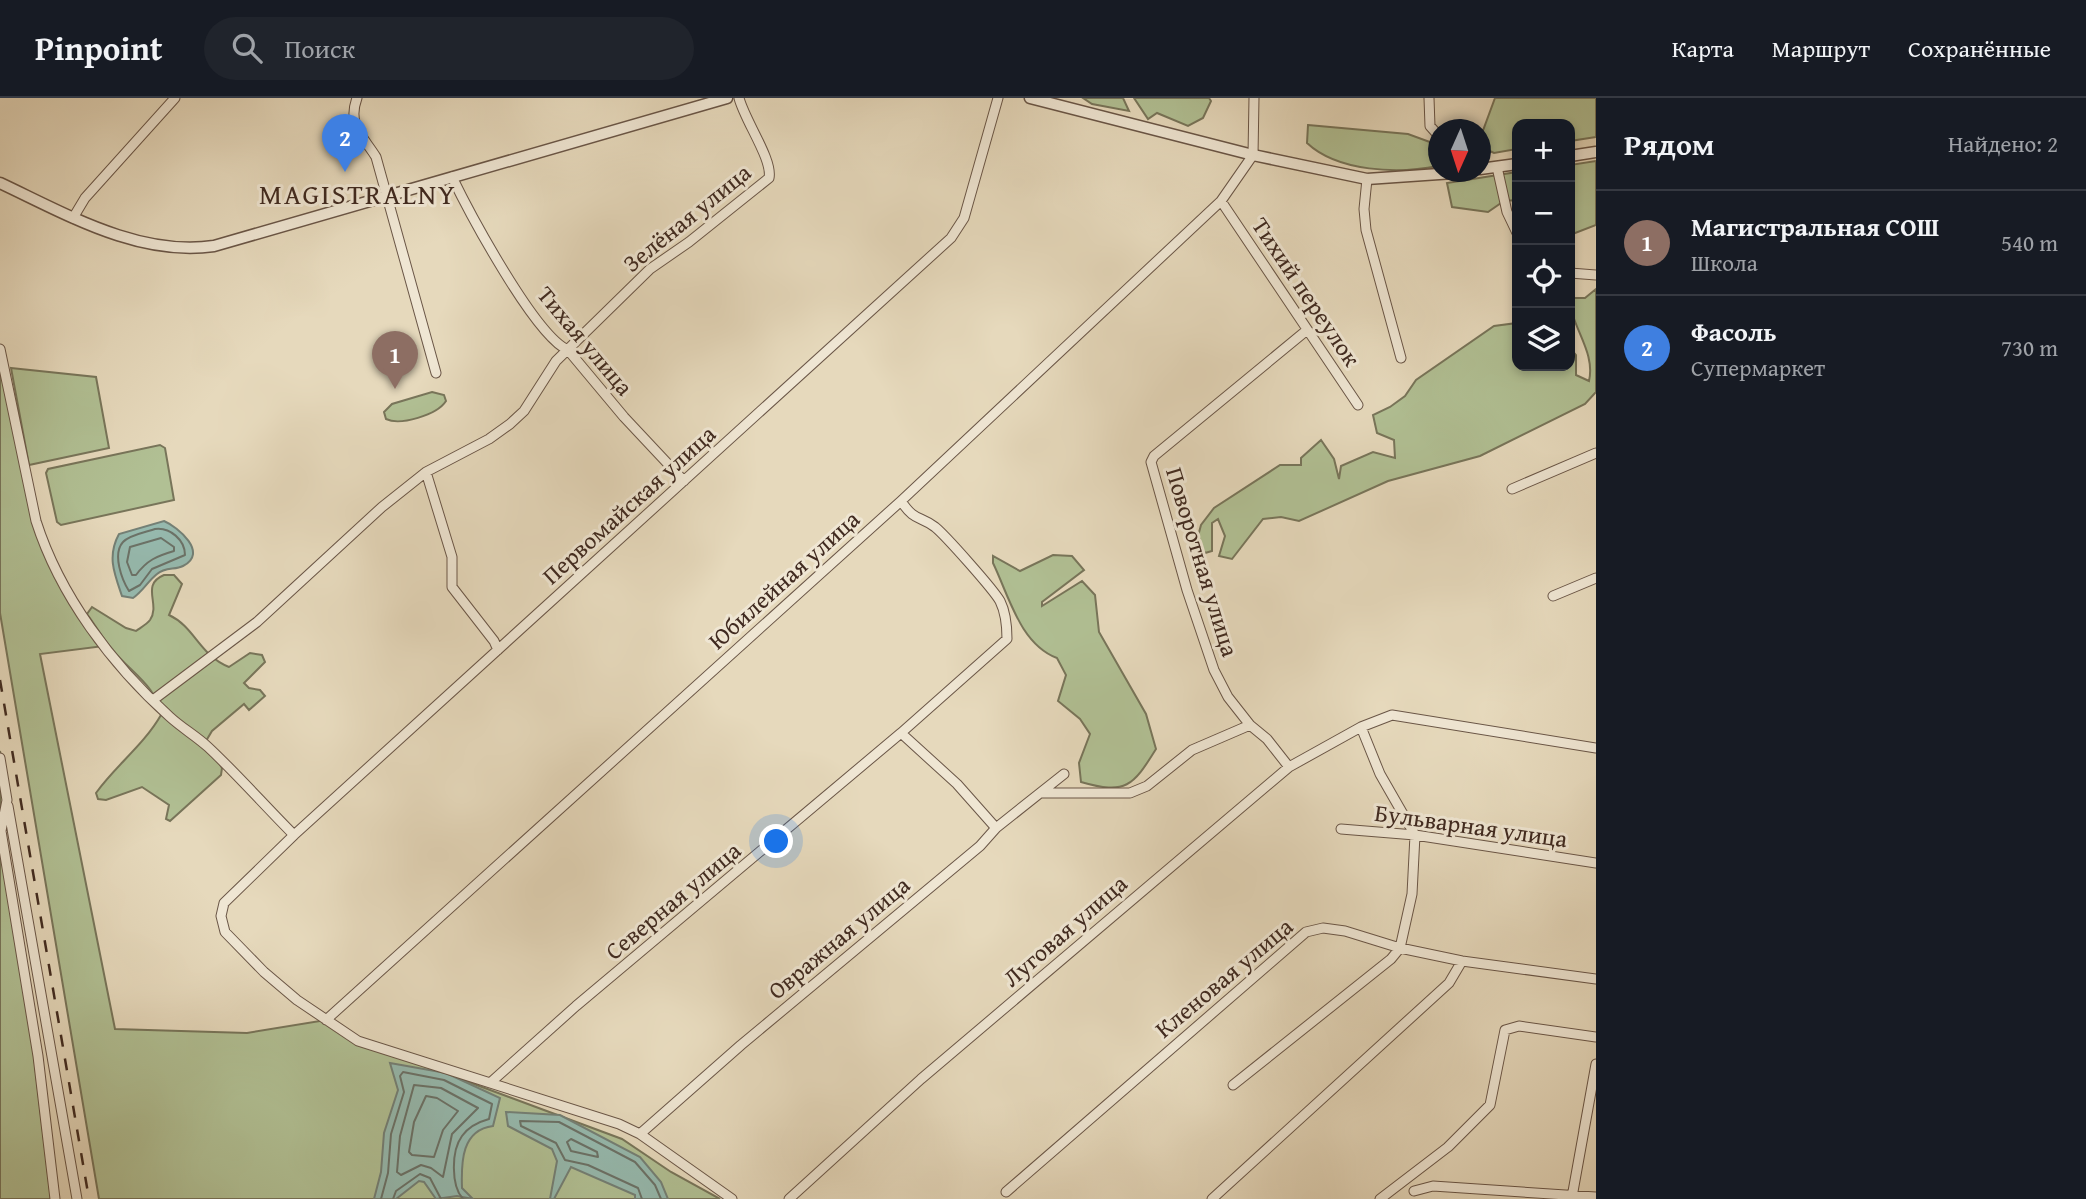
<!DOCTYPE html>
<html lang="ru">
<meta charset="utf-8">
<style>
:root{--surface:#171b24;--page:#20242c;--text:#f1f3f6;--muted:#9ea1a6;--line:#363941;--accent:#c59692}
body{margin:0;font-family:"Gentium Book Plus",serif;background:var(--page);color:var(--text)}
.controls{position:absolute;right:21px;top:21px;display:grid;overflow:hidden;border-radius:14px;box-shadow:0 4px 10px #0003}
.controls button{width:63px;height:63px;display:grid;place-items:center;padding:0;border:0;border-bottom:2px solid var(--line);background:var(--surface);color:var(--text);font:35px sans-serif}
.compass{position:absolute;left:1428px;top:21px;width:63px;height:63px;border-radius:50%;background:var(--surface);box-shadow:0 4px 10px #0003;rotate:183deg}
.you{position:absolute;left:777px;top:744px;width:24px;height:24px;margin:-18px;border:5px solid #fff;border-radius:50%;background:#1a73e8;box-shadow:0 0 0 10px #1a73e833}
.badge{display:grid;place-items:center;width:46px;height:46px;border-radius:50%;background:var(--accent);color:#fff;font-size:23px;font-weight:700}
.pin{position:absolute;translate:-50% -58px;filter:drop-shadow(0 2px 4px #0008)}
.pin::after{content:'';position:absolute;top:37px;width:24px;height:21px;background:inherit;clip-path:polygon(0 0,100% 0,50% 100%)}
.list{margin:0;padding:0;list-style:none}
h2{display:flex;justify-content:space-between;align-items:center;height:91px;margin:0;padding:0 28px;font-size:30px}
h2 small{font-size:23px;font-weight:400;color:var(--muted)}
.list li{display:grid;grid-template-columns:46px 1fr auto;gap:21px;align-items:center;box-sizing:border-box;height:105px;padding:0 28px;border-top:2px solid var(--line)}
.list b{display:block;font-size:26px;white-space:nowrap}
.list p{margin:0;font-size:23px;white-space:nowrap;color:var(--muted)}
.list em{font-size:23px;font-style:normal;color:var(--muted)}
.icon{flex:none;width:38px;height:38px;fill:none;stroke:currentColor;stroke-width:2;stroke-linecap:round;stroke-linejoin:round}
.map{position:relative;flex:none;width:1596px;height:1101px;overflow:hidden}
header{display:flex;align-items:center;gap:42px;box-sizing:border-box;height:98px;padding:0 35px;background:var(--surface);border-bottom:2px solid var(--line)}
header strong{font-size:33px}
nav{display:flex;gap:38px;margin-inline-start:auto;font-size:24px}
.search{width:490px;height:63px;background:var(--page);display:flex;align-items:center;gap:18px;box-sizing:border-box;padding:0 24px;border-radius:38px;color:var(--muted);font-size:26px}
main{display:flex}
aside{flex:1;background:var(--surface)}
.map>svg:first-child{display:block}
</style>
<header>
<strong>Pinpoint</strong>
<div class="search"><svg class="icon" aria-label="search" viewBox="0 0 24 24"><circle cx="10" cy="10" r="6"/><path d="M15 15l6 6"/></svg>Поиск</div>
<nav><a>Карта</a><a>Маршрут</a><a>Сохранённые</a></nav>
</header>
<main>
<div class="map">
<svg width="1596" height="1101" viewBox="0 0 1596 1101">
<rect width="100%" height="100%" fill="#e6d9bc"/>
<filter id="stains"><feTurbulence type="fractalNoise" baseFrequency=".00286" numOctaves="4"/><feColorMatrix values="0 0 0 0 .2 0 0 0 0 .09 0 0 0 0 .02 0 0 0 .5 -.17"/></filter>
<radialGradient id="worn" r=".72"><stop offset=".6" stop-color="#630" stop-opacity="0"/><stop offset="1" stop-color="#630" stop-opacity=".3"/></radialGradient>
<path fill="#b1c094" stroke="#78755a" stroke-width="2" d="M1083 0H1123L1129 13 1092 6Z
M1134 0H1209L1211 3 1203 20 1188 28 1157 15 1148 21Z
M1495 0H1596V39L1570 43V26H1517V51L1494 55 1481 49V38Z
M1308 27 1408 36 1438 47V68C1398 76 1338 74 1307 45Z
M1596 63V127L1570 137V67Z
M1517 74V102L1504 103 1488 114 1452 109 1447 85Z
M1596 191V294L1585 306 1480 358 1388 383 1299 423 1281 419 1263 421 1232 461 1219 458 1225 438 1218 421 1212 425V453L1205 455 1197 442 1201 427 1214 410 1280 367H1301V360L1321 342 1334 361 1339 381 1341 368 1373 354 1395 360 1394 342 1377 335 1373 317 1390 309 1405 298 1416 282 1494 228 1517 225V268H1570V250L1576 257V277L1589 283C1596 253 1570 228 1570 200H1585Z
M0 250 45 450 104 548 40 556 115 931 247 935 326 922 358 943 622 1041 671 1074 720 1101H99L0 515Z
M11 270 96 279 109 350 29 367Z
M432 294 444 297 446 303C437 317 400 328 386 321L384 314 392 306Z
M160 347 165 350 174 402 61 427 57 424 46 375 48 371Z
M1053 457 1072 458 1084 472 1042 504V508L1082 483 1095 497 1099 534 1146 616 1156 651C1133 688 1126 697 1081 684L1079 665 1090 636 1080 621 1058 603 1066 577 1057 560C1020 546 1009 498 993 465V458L1020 473Z
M164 477H174L182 486 169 517C195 529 199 557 229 569L250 555 262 557 265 564 244 585 249 590 260 592 265 598 249 612 244 606 212 633 206 643 222 670 221 677 170 723 166 721 169 707 142 689 106 702 98 701 96 695C116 667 143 648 161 617 157 588 130 574 113 552 103 541 96 528 87 516L92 509 126 530 136 533C140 530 147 526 150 522 161 506 140 487 164 477Z
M0 653 8 701 3 732 18 824 51 1101H0Z"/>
<path fill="#96baaf" stroke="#748076" stroke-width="2" d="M164 423C178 429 209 455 183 468 175 472 165 469 157 476 148 483 143 493 133 500L122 498C114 475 107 458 119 436Z
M390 965 446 975 500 1000 493 1028C462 1032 461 1063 462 1090L473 1101 457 1098 436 1101 424 1084 419 1083 396 1101H374L381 1074 384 1035 398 992Z
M506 1014 560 1017 640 1059 661 1084 668 1101H635V1097L571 1069 554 1101H550L557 1063 552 1051 508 1028Z"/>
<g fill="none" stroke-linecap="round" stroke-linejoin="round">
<path stroke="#6b7268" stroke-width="2" d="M155 431C170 429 185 442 185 457L152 471 140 487 129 493C122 482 112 456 123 444 129 437 146 434 155 431Z
M161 440 174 449V453C157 458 147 462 136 477H132L127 464 130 449Z
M414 987 441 990 478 1010 452 1036 443 1079 431 1070 421 1067 401 1077 397 1074 400 1038Z
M426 998 437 1000 458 1013 443 1032 434 1059 412 1057 409 1054 414 1024Z
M571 1041 597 1054 598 1059 571 1053 567 1044Z
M381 1101 388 1075 391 1036 404 994 400 978 403 974 444 982 492 1006 489 1021C478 1024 469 1028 462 1038 451 1053 451 1088 463 1101
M393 1101 396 1093 420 1076 430 1080 441 1101
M642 1101 638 1090 588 1067 565 1062 556 1045 521 1028 520 1023 559 1024 635 1064 655 1087 661 1101"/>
<g stroke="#6a5647" stroke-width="11">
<path id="minor" d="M357 0C347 27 363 38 376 59L436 275
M1429 0 1430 28 1438 37
M1497 69 1507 114 1517 135
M452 79C469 114 535 238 568 252L624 319 684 383
M1367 81 1364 111 1366 132 1401 260
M1221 103 1358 307
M73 120 85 100 175 0
M1570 175 1596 177
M0 251 36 423C60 498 112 567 170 619 182 630 196 638 208 649 238 677 265 708 294 737
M426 374 452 459V489L494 543 498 552
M1512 391 1596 355
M1553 498 1596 480
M153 602 257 524 382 409 426 374 489 341 510 326 524 313 556 263 650 171 689 144 769 80C773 62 745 23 739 0
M901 635 957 686 996 730
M0 660 7 702 1 733 38 958 55 1101
M1289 669 1267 641 1250 627 1228 599 1214 572 1187 492 1151 364 1154 358 1307 232
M1041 695H1130L1147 688 1192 652 1250 627
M8 708 77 1101
M1341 731 1415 737 1596 765
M326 922 901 403 1221 103 1253 57 1254 0
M490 985 576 908 901 635 1007 541C1007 528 1006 515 1000 503 993 491 946 438 935 429 919 417 915 424 901 403
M1233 987 1391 861 1400 850 1412 796 1415 737 1380 676 1361 629
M640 1036 741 947 980 748 996 730 1064 676
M1414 1093 1433 1088 1596 1099
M1006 1094 1306 834 1323 830 1345 833 1400 850 1462 863 1596 881
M1572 1099 1596 966
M732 1101 640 1036 619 1026 358 943 297 902 264 874 225 834 221 818 224 805 294 737 951 140 964 120 998 0
M789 1101 921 981 1289 669 1361 629 1392 617 1596 650
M1212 1101 1449 885 1462 863
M1380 1101 1448 1049 1490 1007 1505 932 1519 928 1596 939"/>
</g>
<g stroke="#6a5647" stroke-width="13">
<path id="tertiary" d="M1030 0 1253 57 1367 81 1468 74
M1570 58 1596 54
M1480 71 1517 66
M0 85C66 116 139 159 214 148L727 0"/>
</g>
<use href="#minor" stroke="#efe6d3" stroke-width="9"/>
<use href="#tertiary" stroke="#efe6d3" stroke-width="10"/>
<path stroke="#402a20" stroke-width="2.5" stroke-dasharray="12 12" stroke-linecap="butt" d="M0 582 89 1101"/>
</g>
<g text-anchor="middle" stroke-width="6" stroke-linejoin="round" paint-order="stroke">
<g font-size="24" fill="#402a20" stroke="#efe6d3">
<text transform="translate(687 120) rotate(-39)" y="8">Зелёная улица</text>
<text transform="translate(1306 194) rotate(56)" y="8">Тихий переулок</text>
<text transform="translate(585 243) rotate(50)" y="8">Тихая улица</text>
<text transform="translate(629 407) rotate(-42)" y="8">Первомайская улица</text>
<text transform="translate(1202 464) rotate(73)" y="8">Поворотная улица</text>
<text transform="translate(784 482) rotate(-42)" y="8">Юбилейная улица</text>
<text transform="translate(1471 728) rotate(8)" y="8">Бульварная улица</text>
<text transform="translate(673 803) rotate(-40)" y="8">Северная улица</text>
<text transform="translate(1065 833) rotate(-41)" y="8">Луговая улица</text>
<text transform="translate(839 840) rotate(-40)" y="8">Овражная улица</text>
<text transform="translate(1224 880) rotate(-40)" y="8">Кленовая улица</text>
</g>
<g font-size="28" letter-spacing="2" fill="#402a20" stroke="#efe6d3">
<text x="358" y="106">MAGISTRALNY</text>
</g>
</g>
<rect width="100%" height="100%" filter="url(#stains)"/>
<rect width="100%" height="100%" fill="url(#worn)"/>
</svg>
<div class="controls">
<button>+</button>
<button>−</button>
<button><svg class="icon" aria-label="locate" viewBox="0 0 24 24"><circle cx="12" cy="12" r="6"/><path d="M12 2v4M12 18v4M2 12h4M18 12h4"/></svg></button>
<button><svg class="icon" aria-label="layers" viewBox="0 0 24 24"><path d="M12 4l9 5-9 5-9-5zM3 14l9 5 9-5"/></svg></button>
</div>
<svg class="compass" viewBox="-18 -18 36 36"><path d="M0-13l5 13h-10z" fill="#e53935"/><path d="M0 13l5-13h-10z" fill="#9ea1a6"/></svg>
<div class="you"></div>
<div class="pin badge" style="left:395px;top:291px;background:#8d6e63">1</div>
<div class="pin badge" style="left:345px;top:74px;background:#3f7fe0">2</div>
</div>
<aside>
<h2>Рядом<small>Найдено: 2</small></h2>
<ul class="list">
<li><span class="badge" style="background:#8d6e63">1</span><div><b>Магистральная СОШ</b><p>Школа</p></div><em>540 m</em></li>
<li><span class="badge" style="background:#3f7fe0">2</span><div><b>Фасоль</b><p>Супермаркет</p></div><em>730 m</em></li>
</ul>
</aside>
</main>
